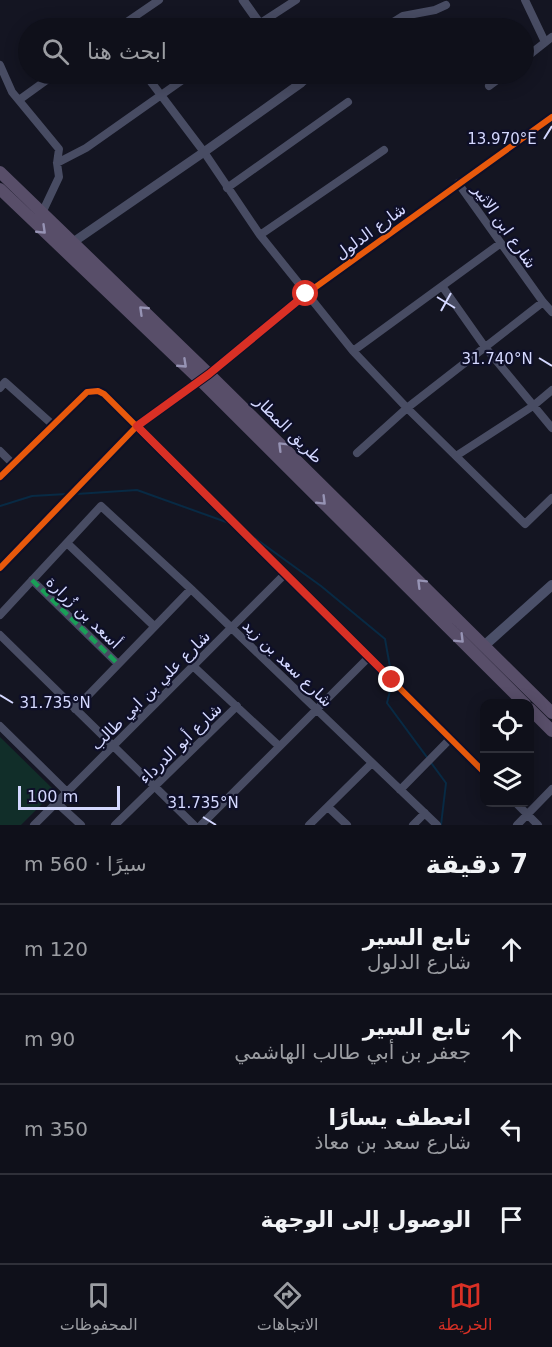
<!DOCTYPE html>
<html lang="ar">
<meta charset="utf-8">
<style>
:root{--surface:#0f101a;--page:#181923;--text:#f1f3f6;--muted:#9b9da2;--line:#2f3039;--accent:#d93025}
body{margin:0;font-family:"DejaVu Sans",Cairo,sans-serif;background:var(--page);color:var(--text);direction:rtl}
.controls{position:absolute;right:18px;bottom:18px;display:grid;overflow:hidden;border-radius:12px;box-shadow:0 3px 15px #0003}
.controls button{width:54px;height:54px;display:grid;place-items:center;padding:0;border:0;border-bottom:2px solid var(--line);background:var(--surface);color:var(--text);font:30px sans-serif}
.scale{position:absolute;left:18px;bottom:15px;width:102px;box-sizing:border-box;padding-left:6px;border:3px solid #d4d8ff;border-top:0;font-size:16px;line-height:21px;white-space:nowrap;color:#d4d8ff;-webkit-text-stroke:4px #0e0f28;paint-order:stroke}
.stop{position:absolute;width:18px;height:18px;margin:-14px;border:4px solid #d93025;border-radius:50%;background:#fff}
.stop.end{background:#d93025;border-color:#fff;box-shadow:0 2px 6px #0008}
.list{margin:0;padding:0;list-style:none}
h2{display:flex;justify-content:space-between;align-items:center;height:78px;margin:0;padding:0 24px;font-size:26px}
h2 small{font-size:20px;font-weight:400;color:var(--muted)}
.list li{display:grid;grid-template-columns:39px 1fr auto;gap:18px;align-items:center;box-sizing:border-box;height:90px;padding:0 24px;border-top:2px solid var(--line)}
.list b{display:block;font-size:22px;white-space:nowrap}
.list p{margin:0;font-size:20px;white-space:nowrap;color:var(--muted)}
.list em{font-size:20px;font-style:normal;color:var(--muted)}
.icon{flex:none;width:33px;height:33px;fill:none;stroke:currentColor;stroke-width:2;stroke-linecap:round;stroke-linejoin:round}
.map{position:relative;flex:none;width:552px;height:825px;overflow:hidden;direction:ltr}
.search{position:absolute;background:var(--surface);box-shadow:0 3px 15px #0003;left:18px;right:18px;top:18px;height:66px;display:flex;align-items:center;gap:15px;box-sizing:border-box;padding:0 21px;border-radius:33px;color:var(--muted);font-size:22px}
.sheet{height:438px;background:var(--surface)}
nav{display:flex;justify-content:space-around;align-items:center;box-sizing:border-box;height:84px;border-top:2px solid var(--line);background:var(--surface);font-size:16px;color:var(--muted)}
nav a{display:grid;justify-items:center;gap:3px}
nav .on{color:var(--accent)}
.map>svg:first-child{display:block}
</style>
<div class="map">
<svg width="552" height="825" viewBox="0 0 552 825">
<rect width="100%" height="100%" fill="#141522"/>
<path fill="#112e29" d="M0 737 55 791 21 825H0Z"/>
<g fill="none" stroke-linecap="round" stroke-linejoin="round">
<path stroke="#082a44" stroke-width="2" d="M76 494 137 490 229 523
M0 506 32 496 67 494
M252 536 321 586 385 639 392 678
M392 683 387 703 446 783 441 825"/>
<path stroke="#484c63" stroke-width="8" d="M525 0 545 42
M118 28 159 0
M253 28 296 0
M384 28 403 16 435 10 446 5
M524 59 552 37
M0 65 12 92 59 149 57 163 59 177 42 213
M145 74 204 152 260 235 353 351 407 408 525 524 552 498
M301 83 315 74
M489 86 505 74
M19 100 55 74
M57 163 86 148 191 74
M458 183 543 302 552 312
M227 188 348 102
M260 235 384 150
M442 286 485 347 552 428
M353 351 501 243
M0 388 5 382 53 425
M0 451 13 464
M357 453 407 408 543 302
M456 456 533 406 552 390
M0 477 87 392 98 391 104 394 484 772
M67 543 154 626
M0 568 137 426 209 374 306 294 552 117
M32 580 118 664
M0 615 101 506 191 589 437 825
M0 635 194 825
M193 666 279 746
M75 709 191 589
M0 726 67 792
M400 790 451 738
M515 802 538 825
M57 803 81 825
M328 807 347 825
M34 825 285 574
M115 825 237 706
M201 825 369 657
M309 825 372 763
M413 825 425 813
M517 825 552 789"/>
<path stroke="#484c63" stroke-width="9" d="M243 0 263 28
M69 245 204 152 301 83 295 74"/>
<path stroke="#4b5069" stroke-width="10" d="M485 645 552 585"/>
<path stroke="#584e69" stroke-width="12" d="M0 172 209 374 552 713
M0 189 200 380 525 704
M530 709 552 731"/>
<path stroke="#1a9f57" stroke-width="4.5" stroke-dasharray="9 4.5" stroke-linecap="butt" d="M32 580 118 664"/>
<g stroke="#0e0f28" stroke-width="10">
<path id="cycleway" d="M0 477 87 392 98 391 104 394 484 772
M0 568 137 426 209 374 306 294 552 117"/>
</g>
<use href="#cycleway" stroke="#e8590c" stroke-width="6"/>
</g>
<defs><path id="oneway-chevron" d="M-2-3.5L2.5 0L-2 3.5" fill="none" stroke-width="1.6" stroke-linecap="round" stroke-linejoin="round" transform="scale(1.5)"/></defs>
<g stroke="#9693b4">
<use href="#oneway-chevron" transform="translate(42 230) rotate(44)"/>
<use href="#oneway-chevron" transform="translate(143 310) rotate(-136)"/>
<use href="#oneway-chevron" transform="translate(183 364) rotate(43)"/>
<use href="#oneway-chevron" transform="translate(282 446) rotate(-135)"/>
<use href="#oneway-chevron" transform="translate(322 501) rotate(45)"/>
<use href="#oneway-chevron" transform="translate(421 583) rotate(-135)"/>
<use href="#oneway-chevron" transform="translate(460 639) rotate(45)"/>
</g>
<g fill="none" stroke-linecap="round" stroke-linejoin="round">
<path stroke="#d93025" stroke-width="8" d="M306 294 209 374 137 426 392 680"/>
</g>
<path fill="none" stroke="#d4d8ff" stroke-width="2" d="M544 139 552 126M437 297 455 308M441 311 451 293M539 358 552 366M0 695 13 703M203 817 216 825"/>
<g text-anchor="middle" stroke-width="4.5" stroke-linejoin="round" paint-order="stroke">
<g font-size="16" fill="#d4d8ff" stroke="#0e0f28">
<text transform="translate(505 226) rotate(55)" y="6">شارع ابن الاثير</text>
<text transform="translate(370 231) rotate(-36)" y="6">شارع الدلول</text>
<text transform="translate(289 429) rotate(45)" y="6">طريق المطار</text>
<text transform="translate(84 612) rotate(44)" y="6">أسعد بن زُرارة</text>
<text transform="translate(288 663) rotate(44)" y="6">شارع سعد بن زيد</text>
<text transform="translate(150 690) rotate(-45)" y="6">شارع علي بن ابي طالب</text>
<text transform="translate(180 743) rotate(-44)" y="6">شارع أبو الدرداء</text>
</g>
</g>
<g font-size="15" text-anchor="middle" fill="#d4d8ff" stroke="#0e0f28" stroke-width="4.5" stroke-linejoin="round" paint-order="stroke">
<text x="502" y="144">13.970°E</text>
<text x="497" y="364">31.740°N</text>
<text x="55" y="708">31.735°N</text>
<text x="203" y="808">31.735°N</text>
</g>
</svg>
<div class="controls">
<button><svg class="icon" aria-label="locate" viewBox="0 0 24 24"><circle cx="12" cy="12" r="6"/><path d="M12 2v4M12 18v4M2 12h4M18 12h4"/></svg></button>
<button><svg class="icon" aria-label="layers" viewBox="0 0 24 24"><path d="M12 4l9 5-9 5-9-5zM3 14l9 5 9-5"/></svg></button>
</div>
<div class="scale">100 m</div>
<div class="stop" style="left:306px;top:294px"></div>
<div class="stop end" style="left:392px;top:680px"></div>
<div class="search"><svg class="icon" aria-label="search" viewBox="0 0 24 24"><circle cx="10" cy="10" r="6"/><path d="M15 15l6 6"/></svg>ابحث هنا</div>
</div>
<section class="sheet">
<h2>7 دقيقة<small>سيرًا · 560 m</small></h2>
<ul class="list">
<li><svg class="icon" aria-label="ahead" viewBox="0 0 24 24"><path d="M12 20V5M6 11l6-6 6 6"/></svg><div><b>تابع السير</b><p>شارع الدلول</p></div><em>120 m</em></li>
<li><svg class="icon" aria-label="ahead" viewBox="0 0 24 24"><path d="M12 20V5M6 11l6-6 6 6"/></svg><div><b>تابع السير</b><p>جعفر بن أبي طالب الهاشمي</p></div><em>90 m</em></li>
<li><svg class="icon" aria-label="left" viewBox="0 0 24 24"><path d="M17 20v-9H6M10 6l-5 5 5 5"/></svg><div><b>انعطف يسارًا</b><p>شارع سعد بن معاذ</p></div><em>350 m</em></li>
<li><svg class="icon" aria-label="arrive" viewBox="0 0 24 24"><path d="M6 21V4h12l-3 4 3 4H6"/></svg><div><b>الوصول إلى الوجهة</b></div></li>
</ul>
</section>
<nav>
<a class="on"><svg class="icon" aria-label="map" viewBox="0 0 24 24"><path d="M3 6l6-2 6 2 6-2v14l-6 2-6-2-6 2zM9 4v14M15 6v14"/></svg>الخريطة</a>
<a><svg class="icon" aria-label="directions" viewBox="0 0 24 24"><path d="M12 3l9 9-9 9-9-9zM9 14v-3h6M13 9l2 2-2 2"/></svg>الاتجاهات</a>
<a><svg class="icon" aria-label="saved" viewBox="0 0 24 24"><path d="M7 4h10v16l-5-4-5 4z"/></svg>المحفوظات</a>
</nav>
